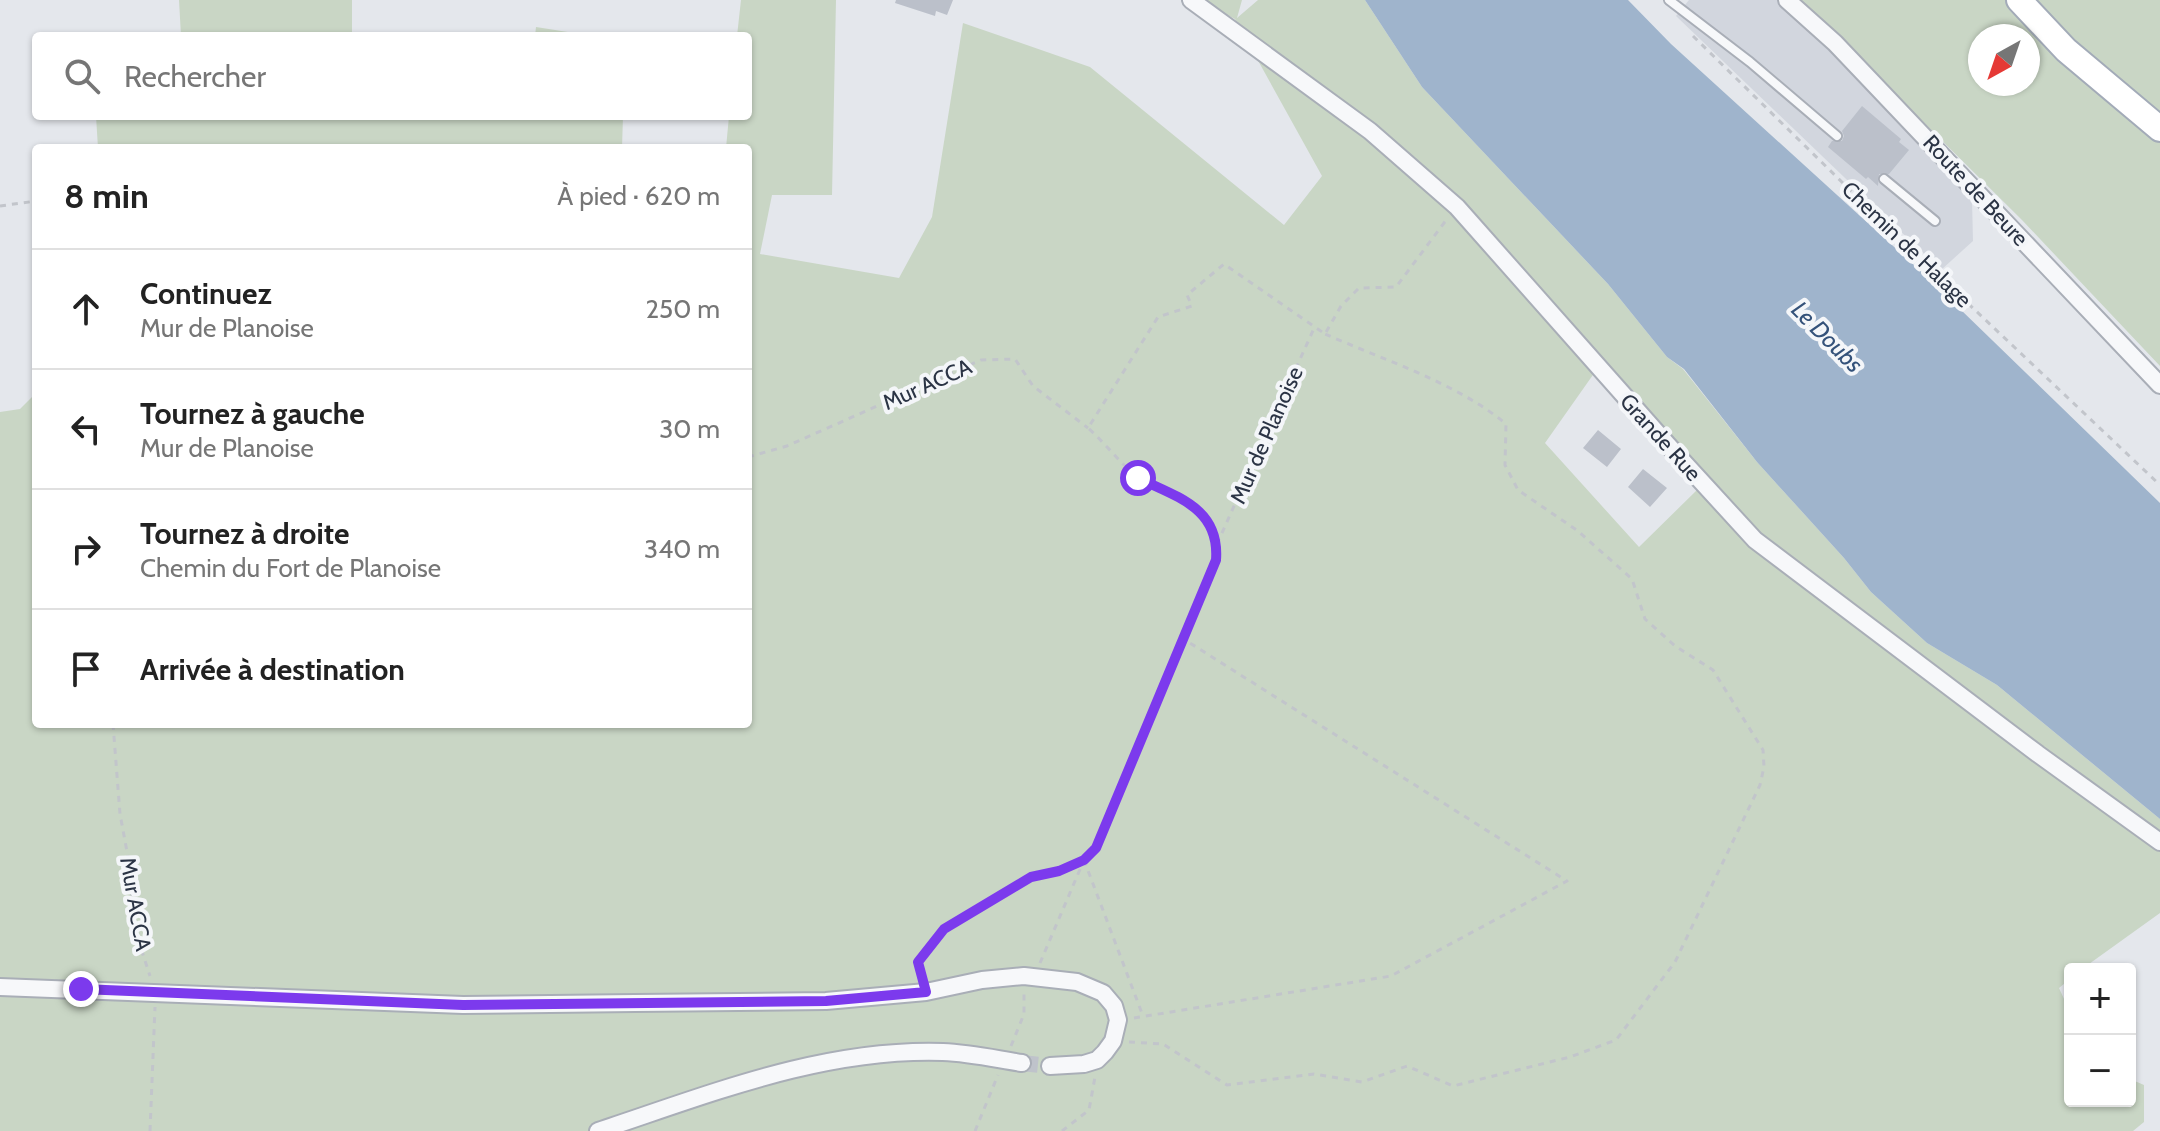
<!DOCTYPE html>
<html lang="fr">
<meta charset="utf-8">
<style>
:root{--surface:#fff;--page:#f2f2f2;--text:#222;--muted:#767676;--line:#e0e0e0}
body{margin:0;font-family:Cabin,sans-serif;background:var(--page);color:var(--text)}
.controls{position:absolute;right:24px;bottom:24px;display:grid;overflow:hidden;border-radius:8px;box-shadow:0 2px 6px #0004}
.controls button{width:72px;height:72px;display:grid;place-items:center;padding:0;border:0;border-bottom:2px solid var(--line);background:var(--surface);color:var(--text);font:40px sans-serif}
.compass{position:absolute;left:1968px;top:24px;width:72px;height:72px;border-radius:50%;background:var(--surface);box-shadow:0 2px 6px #0004;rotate:220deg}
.stop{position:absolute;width:24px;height:24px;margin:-18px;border:6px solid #7c3aed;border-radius:50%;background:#fff}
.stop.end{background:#7c3aed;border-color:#fff;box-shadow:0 2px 8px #0008}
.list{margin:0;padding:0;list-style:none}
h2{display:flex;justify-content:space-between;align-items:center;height:104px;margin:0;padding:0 32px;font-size:34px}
h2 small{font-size:26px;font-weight:400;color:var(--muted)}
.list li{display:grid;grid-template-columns:52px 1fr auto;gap:24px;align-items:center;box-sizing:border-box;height:120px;padding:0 32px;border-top:2px solid var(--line)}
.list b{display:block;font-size:30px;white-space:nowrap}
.list p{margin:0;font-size:26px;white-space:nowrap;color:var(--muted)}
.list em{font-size:26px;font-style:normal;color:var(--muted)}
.icon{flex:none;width:44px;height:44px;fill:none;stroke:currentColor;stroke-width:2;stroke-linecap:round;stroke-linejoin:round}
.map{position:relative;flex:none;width:2160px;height:1131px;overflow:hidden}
.search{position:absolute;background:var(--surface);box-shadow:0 2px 6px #0004;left:32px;top:32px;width:720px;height:88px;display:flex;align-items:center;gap:20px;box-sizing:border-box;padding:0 28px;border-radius:8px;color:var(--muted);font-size:30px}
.panel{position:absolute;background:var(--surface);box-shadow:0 2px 6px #0004;left:32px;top:144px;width:720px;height:584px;border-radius:8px}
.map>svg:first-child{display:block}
</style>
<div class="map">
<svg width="2160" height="1131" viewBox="0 0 2160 1131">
<rect width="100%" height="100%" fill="#e4e7ec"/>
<path fill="#d2d6de" d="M1689 0H1779L1792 10 1972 200 1973 241 1941 270 1676 16Z"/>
<path fill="#c9d6c5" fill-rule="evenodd" d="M179 0H352V36H181Z
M741 0H836L832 195H772L760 254 899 278 932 217 963 23 1090 67 1284 225 1322 176 1235 19 1199 0H1242L1237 18 1258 0H1365L1422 87 1608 284 1667 357 1683 369 1757 462 1844 558 1871 592 1927 643 1997 685 2160 819V913L2082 969H2070V979L2059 988 2070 1012V1101H2130V1079L2144 1085V1122L2133 1131H0V412L20 409 36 393V724H748V148H726L729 116H748V36H737ZM1595 372 1697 490 1639 547 1545 443Z
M1800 0H2160V366L2022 220ZM1980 36H2028V84H1980Z
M536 27 593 36H535Z
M96 116H623L622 148H98Z"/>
<path fill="#9fb4cc" d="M1365 0H1628L1671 44 1926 276 2160 503V819L1997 685 1927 643 1871 592 1844 558 1757 462 1684 369 1667 357 1608 284 1422 87Z"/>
<path fill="#bbc0ca" d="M896 0H953L947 15 936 11 935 16 895 3Z
M1862 106 1901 139 1899 142 1909 150 1889 174H1879L1878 186 1868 177 1866 179 1828 147 1832 141H1842L1844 136 1842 131Z
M1598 430 1621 449 1607 467 1583 448Z
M1643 469 1667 488 1650 507 1628 487Z"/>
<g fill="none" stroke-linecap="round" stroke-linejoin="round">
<path stroke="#bfc3cb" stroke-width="16" stroke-dasharray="16 8" stroke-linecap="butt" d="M1022 1063 1050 1066"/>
<g stroke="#a9aeb7" stroke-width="12">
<path id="service" d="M1669 0 1750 62 1837 136
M1884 179 1935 221"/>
</g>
<g stroke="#a9aeb7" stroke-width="20">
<path id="minor" d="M1191 0 1370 131 1457 207 1667 444 1755 540 2038 754 2160 842
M1787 0 1835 43 2160 385
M0 987 463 1005 635 1003 826 1001 926 992 982 980 1024 976 1077 982 1103 993 1114 1006 1118 1020 1113 1041 1105 1052 1097 1060 1084 1064 1050 1066
M598 1131C710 1094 823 1048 943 1052 970 1053 996 1059 1022 1063"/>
</g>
<g stroke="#a3abb8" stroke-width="28">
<path id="primary" d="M2019 0 2066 50 2160 129"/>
</g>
<path stroke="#c2c5cb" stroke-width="3" stroke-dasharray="6 6" stroke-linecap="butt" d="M1693 36 1901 240 2160 485
M0 206 36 201
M748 457 787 446 981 360 1015 359 1033 386 1088 428
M1217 544 1315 326
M113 724 120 814 128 857 136 933 150 976
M1084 860 1143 1016
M1040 963 1084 860
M922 978 918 962 944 929 1031 877 1059 871 1084 860 1096 848 1216 560C1221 496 1171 506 1137 477 1120 463 1105 443 1088 428L1158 317 1192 306 1187 295 1224 264 1325 334 1341 306 1359 288 1396 287 1447 219
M1134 1018 1391 976 1567 881 1182 638
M1129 1042 1163 1044 1227 1085 1314 1074 1362 1082 1407 1066 1453 1086 1570 1057 1616 1040 1675 962 1760 785 1764 767 1763 750 1713 670 1675 646 1645 619 1632 579 1578 531 1518 490 1505 465 1506 424C1457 383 1384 360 1325 334
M1011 1046 1024 1014V993
M150 1131 155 1007
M975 1131 998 1075
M1062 1131 1089 1110 1095 1077"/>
<use href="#service" stroke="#f7f8fa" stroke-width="8"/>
<use href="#minor" stroke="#f7f8fa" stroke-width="16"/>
<use href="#primary" stroke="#fff" stroke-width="24"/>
</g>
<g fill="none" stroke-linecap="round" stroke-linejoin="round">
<path stroke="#7c3aed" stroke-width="10" d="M81 989 463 1005 826 1001 926 992 918 962 944 929 1031 877 1059 871 1084 860 1096 848 1216 560C1220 508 1177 497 1138 478"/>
</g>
<g text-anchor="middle" stroke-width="8" stroke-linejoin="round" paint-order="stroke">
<g font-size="22" fill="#2b3445" stroke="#f4f6f9">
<text transform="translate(1976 190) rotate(47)" y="8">Route de Beure</text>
<text transform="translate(1907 244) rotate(44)" y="8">Chemin de Halage</text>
<text transform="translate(927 384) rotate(-24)" y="8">Mur ACCA</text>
<text transform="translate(1266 435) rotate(-66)" y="8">Mur de Planoise</text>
<text transform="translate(1661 437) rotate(48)" y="8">Grande Rue</text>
<text transform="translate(136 904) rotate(80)" y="8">Mur ACCA</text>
</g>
<g font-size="24" font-style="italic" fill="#34527a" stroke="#f4f6f9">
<text transform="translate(1827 337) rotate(45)" y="8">Le Doubs</text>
</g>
</g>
</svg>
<div class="controls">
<button>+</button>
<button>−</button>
</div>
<svg class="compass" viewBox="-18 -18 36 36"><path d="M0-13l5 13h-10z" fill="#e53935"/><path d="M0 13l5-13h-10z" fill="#767676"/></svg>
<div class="stop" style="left:1138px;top:478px"></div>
<div class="stop end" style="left:81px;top:989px"></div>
<div class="search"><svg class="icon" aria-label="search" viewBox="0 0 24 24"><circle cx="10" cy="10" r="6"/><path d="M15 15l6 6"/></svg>Rechercher</div>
<section class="panel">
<h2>8 min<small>À pied · 620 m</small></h2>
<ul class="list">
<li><svg class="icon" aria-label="ahead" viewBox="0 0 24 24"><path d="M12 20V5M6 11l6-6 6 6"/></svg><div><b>Continuez</b><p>Mur de Planoise</p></div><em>250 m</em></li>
<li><svg class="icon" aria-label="left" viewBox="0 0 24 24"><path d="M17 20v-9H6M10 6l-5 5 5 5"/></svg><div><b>Tournez à gauche</b><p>Mur de Planoise</p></div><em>30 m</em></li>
<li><svg class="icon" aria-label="right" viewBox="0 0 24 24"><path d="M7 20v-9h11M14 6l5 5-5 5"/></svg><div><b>Tournez à droite</b><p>Chemin du Fort de Planoise</p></div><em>340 m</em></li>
<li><svg class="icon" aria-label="arrive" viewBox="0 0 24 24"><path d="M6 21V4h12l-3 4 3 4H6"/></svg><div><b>Arrivée à destination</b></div></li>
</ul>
</section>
</div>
